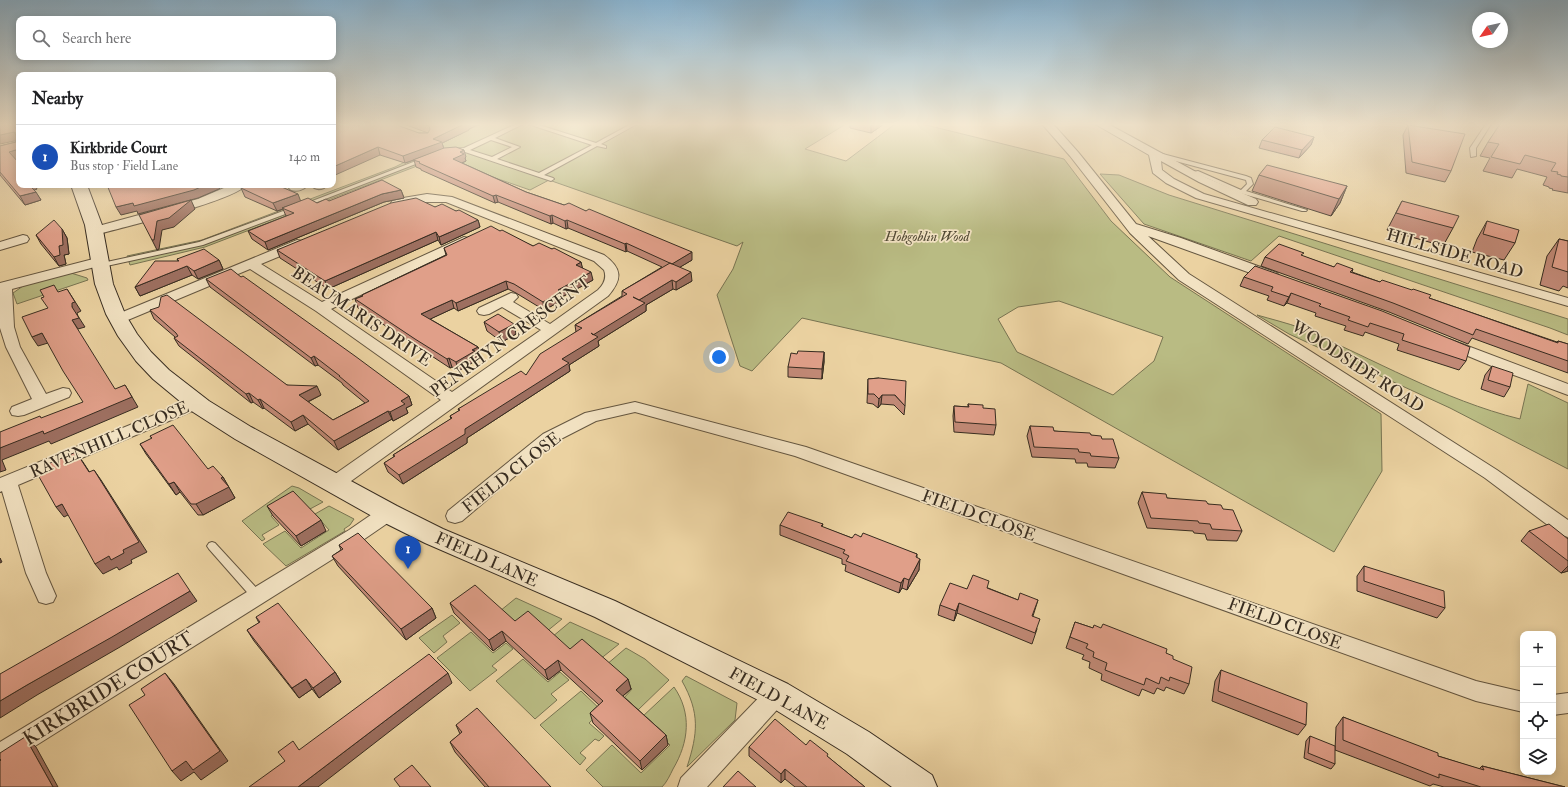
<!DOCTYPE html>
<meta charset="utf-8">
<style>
:root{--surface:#fff;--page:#f2f2f2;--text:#202124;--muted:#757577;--line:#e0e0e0;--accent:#8f2418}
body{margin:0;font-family:"IM FELL Double Pica",serif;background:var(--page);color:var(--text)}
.controls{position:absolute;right:12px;bottom:12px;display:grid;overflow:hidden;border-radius:8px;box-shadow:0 2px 10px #0003}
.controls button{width:36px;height:36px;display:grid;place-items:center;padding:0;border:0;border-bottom:1px solid var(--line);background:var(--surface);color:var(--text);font:20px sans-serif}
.compass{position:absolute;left:1472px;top:12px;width:36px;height:36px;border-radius:50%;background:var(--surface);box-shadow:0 2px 10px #0003;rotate:236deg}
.you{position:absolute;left:719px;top:357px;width:14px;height:14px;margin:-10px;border:3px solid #fff;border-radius:50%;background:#1a73e8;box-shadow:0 0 0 6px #1a73e833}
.badge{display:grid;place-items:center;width:26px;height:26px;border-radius:50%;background:var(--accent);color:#fff;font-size:13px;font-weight:700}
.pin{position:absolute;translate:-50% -33px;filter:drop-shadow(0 1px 2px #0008)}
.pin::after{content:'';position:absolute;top:21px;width:14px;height:12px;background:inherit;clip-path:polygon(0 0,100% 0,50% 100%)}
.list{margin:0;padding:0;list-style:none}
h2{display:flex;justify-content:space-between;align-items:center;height:52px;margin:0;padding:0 16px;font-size:17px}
h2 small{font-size:13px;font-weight:400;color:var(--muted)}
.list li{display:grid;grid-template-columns:26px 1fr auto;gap:12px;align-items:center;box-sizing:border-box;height:64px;padding:0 16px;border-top:1px solid var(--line)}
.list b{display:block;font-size:15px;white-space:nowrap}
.list p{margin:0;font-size:13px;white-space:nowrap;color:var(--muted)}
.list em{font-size:13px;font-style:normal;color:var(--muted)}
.icon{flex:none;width:22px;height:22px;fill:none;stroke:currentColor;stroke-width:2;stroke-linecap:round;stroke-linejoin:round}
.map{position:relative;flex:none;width:1568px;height:787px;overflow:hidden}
.search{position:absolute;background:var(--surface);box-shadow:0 2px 10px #0003;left:16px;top:16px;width:320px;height:44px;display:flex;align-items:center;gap:10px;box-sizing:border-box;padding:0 14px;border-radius:8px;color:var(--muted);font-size:15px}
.panel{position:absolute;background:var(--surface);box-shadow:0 2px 10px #0003;left:16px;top:72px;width:320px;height:116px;border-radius:8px}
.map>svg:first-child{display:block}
</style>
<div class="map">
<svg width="1568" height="787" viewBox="0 0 1568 787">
<rect width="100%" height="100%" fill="#ebd2a1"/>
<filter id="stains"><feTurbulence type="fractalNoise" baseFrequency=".005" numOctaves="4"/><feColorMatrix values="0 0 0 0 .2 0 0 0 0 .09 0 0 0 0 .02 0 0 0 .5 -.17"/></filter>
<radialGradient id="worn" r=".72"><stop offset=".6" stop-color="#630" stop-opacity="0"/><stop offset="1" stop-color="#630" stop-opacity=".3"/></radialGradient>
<path fill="#b9bb83" stroke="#787452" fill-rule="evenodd" d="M480 124H846L805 149 846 161 895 124H922L1064 159 1111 221 1170 277 1381 414 1382 471 1334 552 1001 363 802 318 752 371 740 366 717 295 733 269 743 242 737 246 549 180 530 190 438 158 205 247 130 265 127 256 202 240 395 167ZM1059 301 1163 337 1154 361 1113 395 1017 352 998 319 1018 307Z
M1100 174 1119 175 1169 195 1568 319V335L1550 328 1279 236 1251 261 1144 224Z
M71 273 87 278 88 280 17 304 13 293 26 284Z
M1257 315C1271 319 1287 323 1301 328 1374 359 1443 400 1520 419L1528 384 1568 403V469L1450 408 1289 334Z
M292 486 299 488 323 502 310 509 300 500 271 516 279 525 262 535 265 539 262 541 242 521Z
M329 506 354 519 350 525 344 529 345 531 286 566 263 544 285 531 301 548 329 530 315 514Z
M516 598 562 619 546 632 519 629 500 611Z
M452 615 460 623 443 636 447 642 434 653 419 638Z
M570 622 619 644 599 660 573 657 552 637Z
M471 632 493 653 506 643 513 649 492 666 497 670 470 691 437 658Z
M626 648 645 659 669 680 638 710 624 698 632 689 606 665Z
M523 659 548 682 560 672 569 680 551 694 557 700 535 719 496 681Z
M686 676 737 703 735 720 687 767C698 733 700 713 682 681Z
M674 687C692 713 689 742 673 769 670 775 667 782 662 787H603L586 770 612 745 641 773 670 745 642 717Z
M581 691 602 711 589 723 604 736 599 741 595 739 580 753 586 758 580 765 540 725Z"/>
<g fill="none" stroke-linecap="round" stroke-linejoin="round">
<g stroke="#645640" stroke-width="2">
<path id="lane" d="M516 124H523L495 138 520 147 497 159 539 173 592 145 528 124H536L596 143 631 124H637L601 144 606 146V148L597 146 544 175 553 178 554 179 551 181 465 152 451 153 448 151 451 149 464 148ZM491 140 512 147 492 157 470 150Z
M1486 124H1491L1476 148V156L1471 157 1470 148Z
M1159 153 1246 176 1251 178 1253 184 1246 191 1307 210 1306 211H1302L1240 193 1193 172 1198 171 1241 190 1247 184 1246 180 1157 156 1156 155Z
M421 159 426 160 307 206 305 207 302 205Z
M294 207 297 209 296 210 203 245 102 267 99 265 102 263 199 242Z
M212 542 215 543 261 593 262 596 261 599 257 600 253 599 209 549 207 546 209 543Z"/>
</g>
<g stroke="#645640" stroke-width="2">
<path id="street" d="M1042 124H1053L1078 152 1136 224 1181 238 1277 273 1279 276 1277 279H1267L1148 236 1189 274 1497 470 1568 520V537L1561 535 1485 478 1179 280 1130 233 1070 156Z
M1095 124H1108L1207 178 1256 199 1258 202 1256 205H1248L1199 182 1161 161 1162 170 1174 179 1204 194 1568 298V306L1196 198 1166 183 1153 173 1149 155Z
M231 185H246C234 201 120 228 95 235L91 234 89 231 91 228 198 199Z
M292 185H308C304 190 297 192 291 190L289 188Z
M311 185H325L326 186 324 188C319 190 314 189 311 185Z
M427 194 452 197 604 255C622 268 623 279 608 296L340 489 334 490 328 489 325 484 328 479 441 400 316 311 250 269 123 322 118 323 113 322 111 319 113 316 297 240 302 241 303 244 302 247 261 264 322 302 464 237 468 238 470 241 468 244 331 309 452 392 541 330 502 307 489 314 484 315 479 314 477 311 479 308 511 293 516 294 518 297 513 302 550 324 598 290C604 284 607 278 604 270L594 261 446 202H427L397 207 393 206 391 203 393 200 397 199Z
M23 235 27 236 29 239 27 242 0 250V242Z
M101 257 106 258 108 261 106 264 12 289 14 327 20 347 46 394 63 388 69 389 71 393 69 397 24 415 18 416 12 415 10 411 12 407 32 399 6 347 0 328V283Z
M1449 339 1568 384V395L1511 374 1444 346 1442 343 1444 340Z
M196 398 202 399 204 403 202 407 18 485 46 573 56 596 53 602 46 604 39 602 26 573 2 491 0 492V478Z
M635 402 806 447 1476 681 1523 692V712L1476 701 795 456 635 412 596 421 555 442 462 521 455 523 448 521 446 516 448 511 543 434 585 413Z
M388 506 395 508 397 513 395 518 363 540 8 763 0 766V742L349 530 381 508Z
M777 684 785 687 788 694 785 701 707 787H678L681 778 769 687Z
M1568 693V713L1553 715V695Z"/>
</g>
<g stroke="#372c20" stroke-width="2">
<path id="secondary" d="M71 185H87L102 225 113 284 125 314 137 334 151 352 169 370 209 401 251 427 397 506 443 529 615 601 788 684 869 732 932 775 937 787H892L847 754 766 704 595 617 425 543 379 520 235 439 193 412 153 379 136 361 118 336 106 314 95 284 85 225Z"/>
</g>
<use href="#lane" fill="#f2e2c2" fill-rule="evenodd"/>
<use href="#street" fill="#f2e2c2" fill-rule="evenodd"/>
<use href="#secondary" fill="#f2e2c2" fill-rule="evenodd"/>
</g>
<path fill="#c18976" stroke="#372c20" d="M0 124 19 133 16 159 37 189 34 190 41 200 25 205 0 175V146L16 142V140Z
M333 124 419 133H428L404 124H479L469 129V130L442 143 444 149 466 157 465 158 466 161 462 163 526 192 564 205 586 211 692 260 680 267 692 281 676 290 673 289 646 305V311L598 341 599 346 569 365 570 371 467 438V443L403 484 388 472 384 463 394 457 393 455 451 419 450 416 459 411 458 409 526 375 576 332 575 325 622 296V291L662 267 627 251 626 252 568 228 566 229 553 223 551 224 498 202 495 203 421 170V169L416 167 414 160 405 163 380 155Z
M850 124H884L871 133 850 128Z
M1568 124V193L1552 190 1553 189 1549 188V187L1543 185 1547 177 1517 169 1512 178 1483 171 1490 158 1480 156 1488 142Z
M1408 125 1451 171 1445 182 1406 173 1403 135Z
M1314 137 1311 145 1299 158 1259 148 1262 140Z
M1259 175 1347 186 1340 203 1331 216 1252 191Z
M241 188 301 201 317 203 401 190 404 198 384 202 268 250 252 239 248 231 287 216H286L283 209 277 211 245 197Z
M1402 201 1453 228 1443 246 1387 230Z
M435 207 456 211 478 220 480 227 441 245 438 240 328 289 280 258 277 250Z
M1487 221 1515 243 1504 260 1472 252 1477 239Z
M62 229 67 238 69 254 64 255 66 264 59 266 41 244 36 235Z
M500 231 533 246 552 249 581 262 582 268 593 280 562 297 563 300 544 310 516 293 508 289 458 311 454 308 430 319 478 347 480 355 476 357 477 360 458 371 452 367 450 368 418 347 358 308 355 299 362 296V295L446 255 444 248Z
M1559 239 1568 241V288L1563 286 1559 291 1540 285 1547 256Z
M1302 256 1334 267 1353 269 1352 272 1380 282 1429 298 1557 342 1558 341 1568 344V373L1472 338 1468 344 1389 312 1261 266 1265 257Z
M177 259 219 260 223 269 198 279 192 275 140 296 135 287 178 261Z
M1255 266 1466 361 1459 370 1397 350 1399 344 1365 332 1363 336 1344 330 1346 326 1315 316 1316 313 1287 303 1284 306 1267 300 1269 296 1240 286 1244 277Z
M206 279 409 396 412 405 406 408 408 413 393 421 392 419 338 450 308 424 295 431 264 408 263 409 253 402 251 403 179 346 174 338 175 337 154 319 150 310 287 385 321 395 308 402 333 420 365 403 343 385 342 383 318 365 315 366 210 287Z
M484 322 516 334 502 342 487 331Z
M824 352V362L822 379 788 377V367L797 354Z
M1492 366 1510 387 1504 397 1481 389 1485 375Z
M879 378 905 406 904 415 894 405 881 404 878 408 873 404 867 403 868 379Z
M968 404 983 408 996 425 994 435 954 432 953 416 954 406 968 407Z
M1030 426 1054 431 1091 435 1102 439 1119 458 1115 468 1088 467 1087 463H1076L1075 459 1032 457 1027 436Z
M150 436 208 469 223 477 235 498 203 515H198L180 492 176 495 146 454 140 444 152 439Z
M1142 492 1167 498 1208 504 1223 509 1242 531 1237 541 1207 540 1205 534 1194 533 1193 531 1147 528 1138 503Z
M267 506 326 531 301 546 273 516Z
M823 524 822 527 852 538 861 537 917 554V558L919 570 907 590 902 588 899 593 845 571 846 565 842 564V559L780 535V525Z
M1529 531 1568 539V571L1561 573 1521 541Z
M339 545 432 608 436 618 406 640 338 566 332 556 341 550Z
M1364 566 1445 608 1437 618 1357 591V576Z
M988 588 1018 600H1038L1033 616 1037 629 1032 644 957 613 954 621 938 615 940 605 967 589Z
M450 603 515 621 628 679 631 689 623 696 666 735 668 745 642 770 593 723 590 713 599 705 561 670 548 680 506 641 493 651 454 613Z
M256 617 335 672 341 682 319 698 312 689 299 698 254 641 247 630 259 623Z
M1075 622 1093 628 1166 653 1173 659 1189 684 1184 694 1166 687 1164 691 1157 688 1154 694 1142 689 1139 696 1101 680 1102 674 1089 668 1090 662 1082 659 1084 655 1066 648Z
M1221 670 1306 725 1298 735 1212 701 1215 681Z
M1343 717 1438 756 1479 769 1482 766 1565 787H1444L1433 784 1430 786 1335 750 1336 727Z
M456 725 551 787H485L455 752 450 742 460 734Z
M1310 736 1335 764 1331 769 1304 758 1306 741Z
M806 745 828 757 865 787H795L785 779 781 783 749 756V747Z"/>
<path fill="#9d6f60" stroke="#372c20" d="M464 124H479L469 129V130L442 143 444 149 405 163 403 156 433 139Z
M873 124H884L871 133V125Z
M14 132 19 140 0 144V135Z
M1314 137 1311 145 1299 158 1302 150Z
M378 147 380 155 333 176V167Z
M19 149V158L14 160 9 152Z
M464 150 466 157 465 158 466 161 455 166 453 159 460 152Z
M29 185H34L37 189 32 191Z
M205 185H223L219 189 198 198 138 214 137 211 121 215 116 207Z
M1347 186 1340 203 1331 216 1339 199Z
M401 190 404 198 384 202 268 250 265 242 382 194Z
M36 192 41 200 25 205 20 196Z
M298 194 301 202 282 208 283 209 277 211 273 203Z
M496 195 498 202 495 203 493 196Z
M191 200 195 209 174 227 162 230 159 249 157 250 152 240 157 221Z
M552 215 553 223 551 224 550 216Z
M478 220 480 227 441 245 439 237Z
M567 220 568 228 566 229 565 221Z
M62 229 67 238 69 254 64 255 66 264 59 266 54 257 59 246Z
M436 232 438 240 328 289 325 281Z
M626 243 627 251 626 252 625 244Z
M692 252V260L672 272 671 264Z
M219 260 223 269 198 279 194 271Z
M581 262 583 270 576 265Z
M187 266 192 275 140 296 135 287Z
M591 272 593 280 562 297 563 300 544 310 543 302 558 290Z
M691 272 692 281 676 290V282Z
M672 280 673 289 646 305V311L598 341 599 346 569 365 570 371 467 438V443L403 484 399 475 465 429 562 359 593 335 639 300Z
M506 281 508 289 458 311 456 303Z
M67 289 81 311 77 313 78 316 85 327 78 329 72 320V307Z
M1291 293 1287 303 1284 306 1289 297Z
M452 300 454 308 424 322 421 314Z
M514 324 516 334 502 342 499 332Z
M42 333 48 343 38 346 32 337Z
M478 347 480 355 476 357 477 360 458 371 456 362 472 350Z
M824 352V362L822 379V369Z
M314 356 318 365 315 366 311 358Z
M449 358 452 367 450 368 447 359Z
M125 385 138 407 51 444 49 441 2 460 6 470 0 472V448Z
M317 386 321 395 303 404 299 395Z
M249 393 253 402 251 403 246 394Z
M882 395 881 404 878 408 879 399Z
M409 396 412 405 406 408 408 413 393 421 390 412 401 401Z
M260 399 264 408 263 409 258 400Z
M388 411 392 419 338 450 334 441Z
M303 415 308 424 295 431 291 422Z
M76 452 83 462 96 482 89 472Z
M94 470 101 480 147 552 131 560 132 563 119 570 117 567 103 574 95 564Z
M223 477 235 498 203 515 196 504 221 478Z
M174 482 180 492 176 495 169 484Z
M62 504 70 514 64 517 56 507Z
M321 520 326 531 301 546 296 536Z
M0 558 2 562 0 563Z
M920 559 919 570 907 590 909 580Z
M1568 566V571L1561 573Z
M904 578 902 588 899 593 901 583Z
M190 591 197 601 120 647 37 695 0 718V701L27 685Z
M959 603 957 613 954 621 956 611Z
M432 608 436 618 406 640 401 629Z
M502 631 506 641 493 651 489 640Z
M558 660 561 670 548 680 545 670Z
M335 672 341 682 319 698 313 688Z
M165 673 174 684 228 761 201 780 194 772 181 781 172 771Z
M448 673 452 683 318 787H298Z
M306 679 312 689 299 698 292 688Z
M628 679 631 689 618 700 616 690Z
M666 735 668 745 642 770 640 761Z
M25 737 36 747 58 787H53Z
M785 769V779L781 783V774Z"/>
<path fill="#e09f89" stroke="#372c20" d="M0 124H13L19 133V149L9 152 19 163V185H29L36 192 20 196 0 172V146L16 142V133L14 132 0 135Z
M333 124H394L419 133H428L430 129 429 126 423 124H464L433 139 442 142 403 156 378 147 333 167Z
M1500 124H1568V177L1561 176V175L1557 174 1558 172 1551 171 1556 163 1525 155 1520 164 1491 157 1499 144 1488 142Z
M1408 125 1465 134 1451 171 1412 162Z
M1275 127 1314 137 1302 150 1262 140Z
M456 147 464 150 460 152 464 154 453 159 526 192 564 205 569 203 586 211 589 209 692 252 672 264 626 243 625 244 567 220 565 221 552 215 550 216 496 195 493 196 419 163 420 162 413 160 444 148Z
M1267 165 1347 186 1339 199 1259 175Z
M382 180 401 190 382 194 265 242 248 231 294 213 282 208 308 198 317 203 326 199 329 201Z
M107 185H205L194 190 134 206 133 203 116 207Z
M250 185H277L298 194 273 203 241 188Z
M416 198 435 207 442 204 456 211 459 210 478 220 439 237 436 232 325 281 277 250 391 203Z
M191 200 169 218 157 221 154 240H152L139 215Z
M1402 201 1459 216 1453 228 1396 213Z
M54 220 62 229 63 245 59 246 60 255 54 257 36 235Z
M1487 221 1519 230 1515 243 1483 234Z
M491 226 500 231 502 230 533 246 539 243 552 249 554 248 581 262 576 265 591 272 558 290 561 292 543 302 514 284 506 281 456 303 452 300 421 314 478 347 472 350 475 351 456 362 449 358 447 359 415 339 355 299 363 296 362 295 447 255 444 248Z
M1559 239 1568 241V272L1552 267Z
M1279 244 1304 253 1301 255 1334 267 1337 263 1353 269 1350 272 1380 282 1382 280 1412 290 1413 289 1431 295 1429 298 1464 310 1558 343V341L1568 344V361L1476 329 1473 335 1393 303 1265 257Z
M204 249 219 260 194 271 187 266 135 287 155 261H179L177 259Z
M670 263 691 272 676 282 672 280 639 300 633 297 645 303 593 335 591 333 598 337 562 359 569 363 465 429V434L399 475 384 463 395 456 393 455 452 418 450 416 460 410 458 409 521 371 526 375 540 354 582 328 575 325 627 294 622 291Z
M1255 266 1382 311 1470 347 1466 361 1402 340 1404 334 1370 323 1368 327 1348 320 1350 317 1319 306 1321 304 1291 293 1289 297 1271 291 1273 287 1244 277Z
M231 269 241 277 243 276 355 356 409 396 401 401 405 404 390 412 388 411 334 441 303 415 291 422 260 399 258 400 249 393 246 394 174 338 178 336 176 333 150 310 159 307 161 297 167 295 287 385 317 386 299 395 333 420 369 401 339 376H340L314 356 311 358 206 279Z
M54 285 58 292 67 289 75 302 72 303V307L79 318 72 320 115 389 125 385 132 397 44 434 43 431 0 448V432L40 416 41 418 83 402 63 371 42 333 32 337 22 317 48 308 41 298 44 297 40 290Z
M498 314 514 324 499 332 484 322Z
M798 351 824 352 822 369 788 367 791 353 797 354Z
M1492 366 1513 373 1510 387 1488 380Z
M879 378 906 381 905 406 895 395H882L879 399 874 394H868V379Z
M968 404 983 405V408L995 409 996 425 955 422 954 406 969 407Z
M173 425 208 469 213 466 223 477 221 478 229 487 196 504H191L174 482 169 484 140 444 152 438 150 436Z
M1030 426 1053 427 1054 431 1090 433 1091 435 1101 436 1102 439H1113L1119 458 1091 456 1090 453 1079 452 1078 449 1034 447Z
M76 452 89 472 94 470 139 542 123 550 124 553 111 560 109 556 95 564 62 504 56 507 38 475 51 469 48 464Z
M293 491 321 520 296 536 267 506Z
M1142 492 1166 494 1167 498 1206 501 1208 504 1221 505 1223 509 1233 510 1242 531 1212 529 1210 524 1199 523 1198 521 1151 518Z
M788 512 823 524 821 526 852 538 855 534 861 537 863 533 917 554 916 557 920 559 909 580 904 578 901 583 846 561 849 556 843 553 845 550 780 525Z
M1549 524 1568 539V561L1529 531Z
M358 533 432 608 401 629 332 556 343 549 339 545Z
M1364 566 1444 591 1445 608 1364 581Z
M178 573 190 591 112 637 27 685 0 701V674L112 610Z
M973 575 989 581 987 588 1018 600 1020 593 1038 600 1032 616 1040 619 1035 633 959 603 956 611 940 605 950 583 967 589Z
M475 585 515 621 528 611 570 649 582 639 628 679 616 690 666 735 640 761 590 713 603 701 558 660 545 670 502 631 489 640 450 603Z
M278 603 335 672 313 688 306 679 292 688 247 630 260 622 256 617Z
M1075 622 1093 628 1094 625 1101 628 1103 624 1167 649 1166 653 1173 656V659L1192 667 1189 684 1170 677 1169 681 1161 677 1159 684 1146 678 1144 685 1105 670 1107 663 1093 657 1094 652 1086 648 1088 644 1070 637Z
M429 654 448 673 298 787H249L285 761 278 752 293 741 299 750Z
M1221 670 1307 703 1306 725 1218 691Z
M165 673 220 751 193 770 186 761 172 771 129 705 145 695 141 689Z
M477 708 551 787H489L450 742 462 732 456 725Z
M1343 717 1438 753V756L1484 770 1482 766 1565 787H1481L1439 774V778L1343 740Z
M775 719 806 745 810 740 828 754 827 756 865 787H807L785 769 781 774 749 747Z
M1310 736 1335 746V764L1308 753Z
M25 737 53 787H0V761L1 760 0 759V753Z
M412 765 431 787H400L394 779Z
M738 771 756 787H723Z"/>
<linearGradient id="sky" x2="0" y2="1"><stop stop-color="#89b4d1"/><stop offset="0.53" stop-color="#f6ebd5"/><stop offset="1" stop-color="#f6ebd5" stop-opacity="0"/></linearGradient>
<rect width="1568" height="235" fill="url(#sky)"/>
<g text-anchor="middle" stroke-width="3.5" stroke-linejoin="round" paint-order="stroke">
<g font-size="14" font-style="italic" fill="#514934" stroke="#f2e2c2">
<text x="927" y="241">Hobgoblin Wood</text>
</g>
<g font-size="17" fill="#372c20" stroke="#f2e2c2">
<text transform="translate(1455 253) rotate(16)" y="6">HILLSIDE ROAD</text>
<text transform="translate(362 316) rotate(34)" y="6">BEAUMARIS DRIVE</text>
<text transform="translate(510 336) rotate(-36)" y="6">PENRHYN CRESCENT</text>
<text transform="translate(1358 366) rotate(33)" y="6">WOODSIDE ROAD</text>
<text transform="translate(109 439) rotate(-23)" y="6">RAVENHILL CLOSE</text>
<text transform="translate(511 472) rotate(-38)" y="6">FIELD CLOSE</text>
<text transform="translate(979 515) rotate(20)" y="6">FIELD CLOSE</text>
<text transform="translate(487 559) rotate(24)" y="6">FIELD LANE</text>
<text transform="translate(1285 623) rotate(20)" y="6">FIELD CLOSE</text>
<text transform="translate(779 698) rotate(29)" y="6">FIELD LANE</text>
</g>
<g font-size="20" fill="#372c20" stroke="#f2e2c2">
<text transform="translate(108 688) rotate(-32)" y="7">KIRKBRIDE COURT</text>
</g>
</g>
<rect width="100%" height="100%" filter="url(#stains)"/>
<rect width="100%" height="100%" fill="url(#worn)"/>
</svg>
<div class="controls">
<button>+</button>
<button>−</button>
<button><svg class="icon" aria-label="locate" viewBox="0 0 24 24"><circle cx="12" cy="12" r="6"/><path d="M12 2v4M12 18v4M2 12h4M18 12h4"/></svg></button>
<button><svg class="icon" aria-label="layers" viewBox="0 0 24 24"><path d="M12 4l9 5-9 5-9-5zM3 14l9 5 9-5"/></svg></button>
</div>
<svg class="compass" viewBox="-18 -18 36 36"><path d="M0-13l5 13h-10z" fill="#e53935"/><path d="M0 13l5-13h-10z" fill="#757577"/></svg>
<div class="you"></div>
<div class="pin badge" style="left:408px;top:569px;background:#1a4fb4">1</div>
<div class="search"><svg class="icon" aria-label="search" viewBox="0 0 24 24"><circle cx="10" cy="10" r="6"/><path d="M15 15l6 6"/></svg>Search here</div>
<section class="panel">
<h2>Nearby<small></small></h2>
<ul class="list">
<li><span class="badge" style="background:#1a4fb4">1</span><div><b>Kirkbride Court</b><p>Bus stop · Field Lane</p></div><em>140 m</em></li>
</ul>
</section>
</div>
